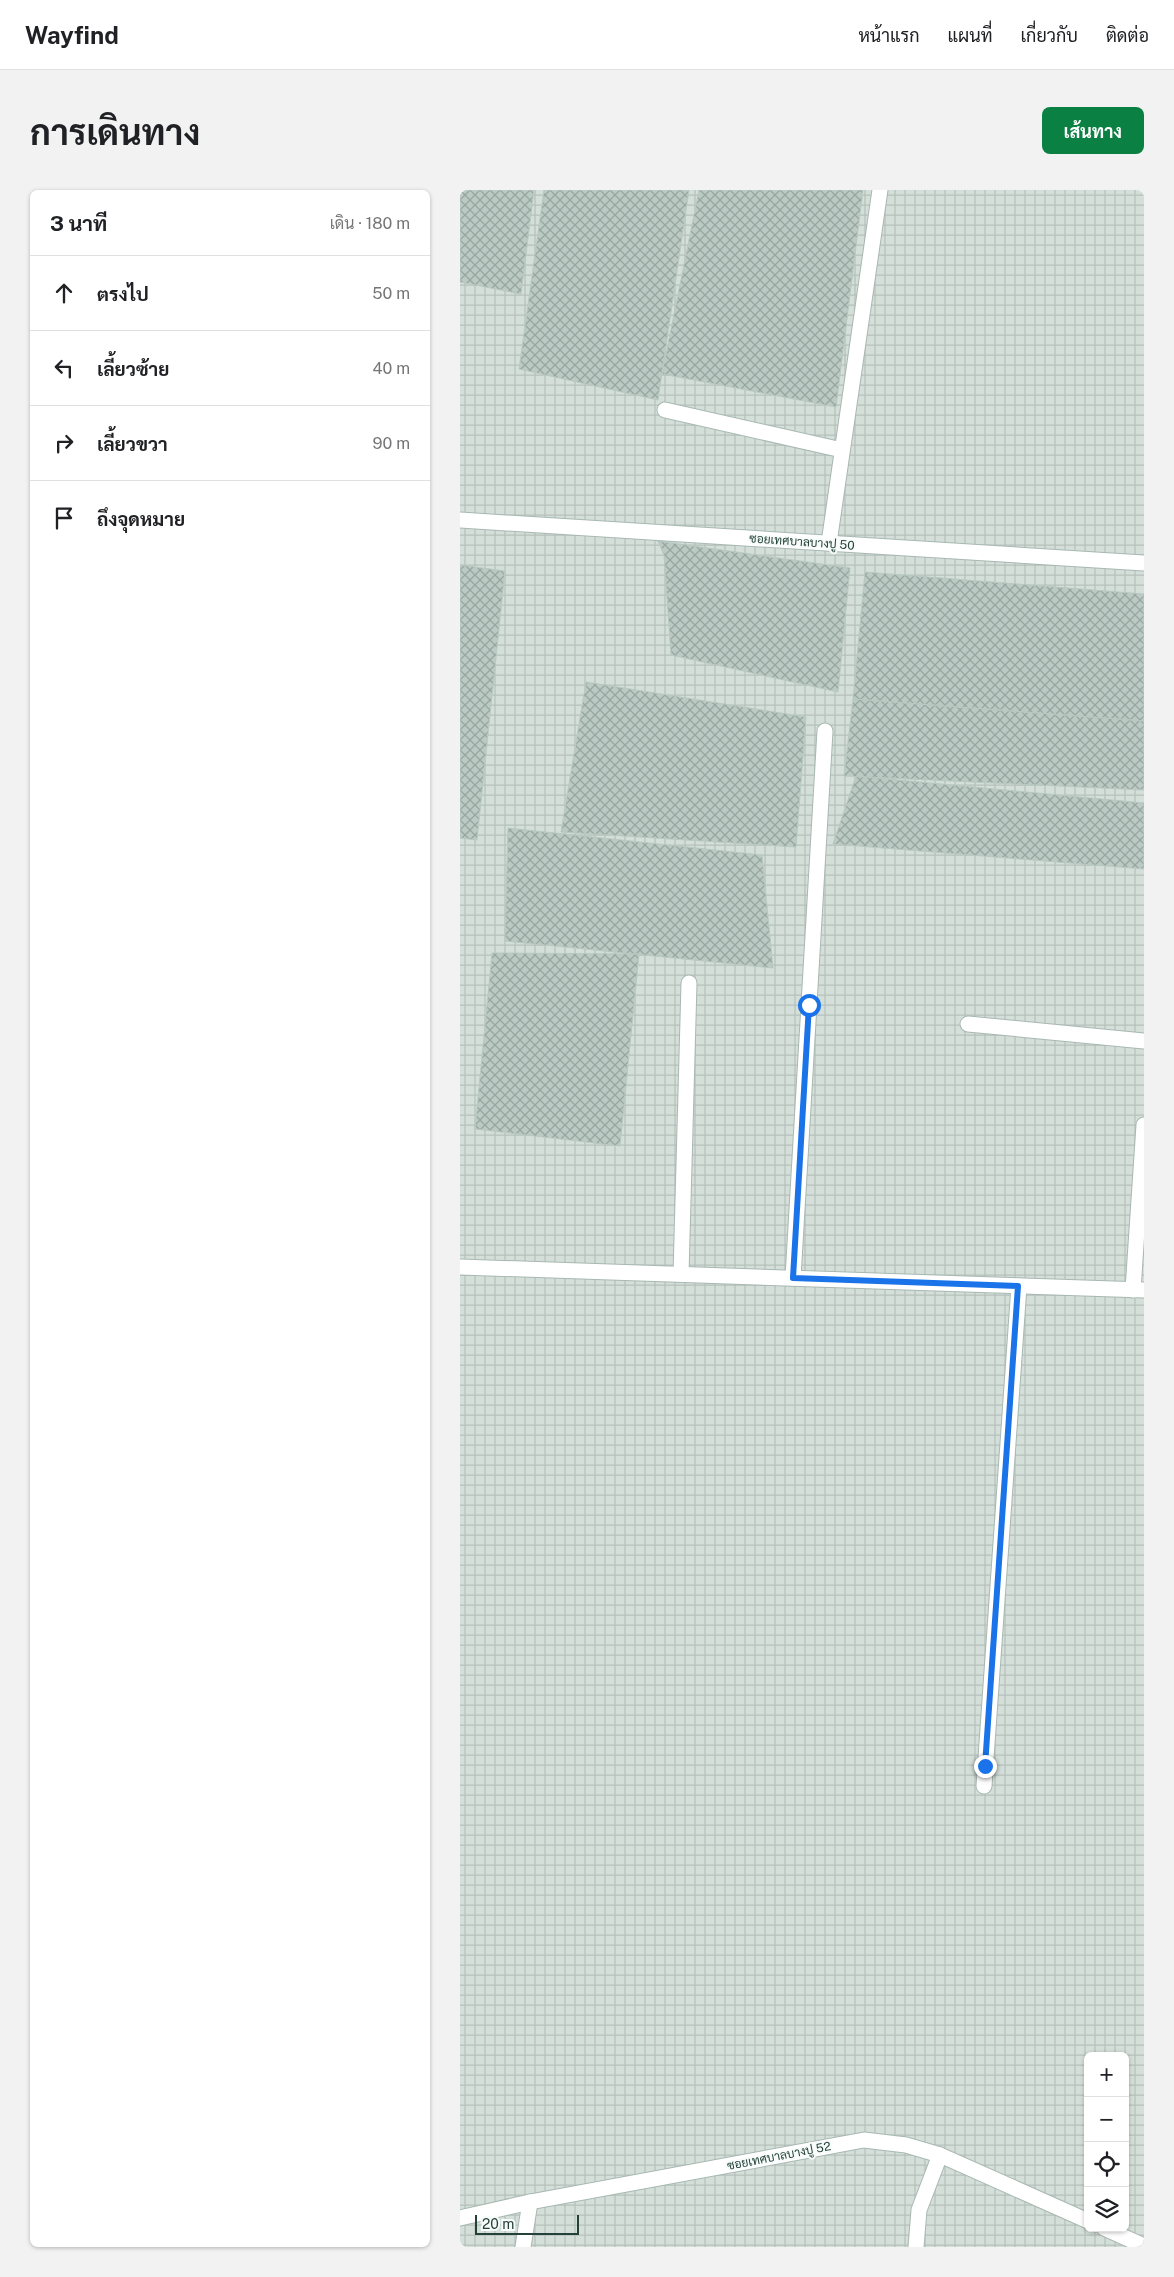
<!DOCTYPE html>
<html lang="th">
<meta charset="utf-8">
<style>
:root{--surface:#fff;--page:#f2f2f2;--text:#202124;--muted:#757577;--line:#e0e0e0;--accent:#0b8043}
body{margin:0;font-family:"Public Sans",Sarabun,sans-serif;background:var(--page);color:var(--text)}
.controls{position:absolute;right:15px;bottom:15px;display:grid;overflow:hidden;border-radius:8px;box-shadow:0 1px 4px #0004}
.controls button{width:45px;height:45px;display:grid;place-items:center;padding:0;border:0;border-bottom:1px solid var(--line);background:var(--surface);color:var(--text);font:25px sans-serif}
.scale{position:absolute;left:15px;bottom:12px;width:104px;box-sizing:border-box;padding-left:5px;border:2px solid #24423a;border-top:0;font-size:14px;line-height:18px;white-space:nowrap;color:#24423a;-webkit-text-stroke:4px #f7fbf9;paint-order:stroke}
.stop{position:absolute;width:15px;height:15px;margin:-11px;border:4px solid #1a73e8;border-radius:50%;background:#fff}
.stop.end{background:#1a73e8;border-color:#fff;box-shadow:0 1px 5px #0008}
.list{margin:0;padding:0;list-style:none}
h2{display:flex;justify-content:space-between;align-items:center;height:65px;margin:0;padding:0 20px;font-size:21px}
h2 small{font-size:16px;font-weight:400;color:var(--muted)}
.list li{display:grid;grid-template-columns:32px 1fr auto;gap:15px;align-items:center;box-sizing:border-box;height:75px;padding:0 20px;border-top:1px solid var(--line)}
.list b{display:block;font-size:19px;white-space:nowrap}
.list em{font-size:16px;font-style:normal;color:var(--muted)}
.icon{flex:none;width:28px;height:28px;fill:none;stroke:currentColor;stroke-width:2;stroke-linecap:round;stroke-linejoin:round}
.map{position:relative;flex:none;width:684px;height:2057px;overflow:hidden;border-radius:8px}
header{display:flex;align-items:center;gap:30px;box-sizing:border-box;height:70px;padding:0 25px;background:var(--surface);border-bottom:1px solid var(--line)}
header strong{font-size:24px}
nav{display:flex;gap:28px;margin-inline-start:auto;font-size:18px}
.intro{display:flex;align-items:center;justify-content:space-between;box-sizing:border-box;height:120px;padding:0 30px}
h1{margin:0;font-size:35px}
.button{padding:12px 22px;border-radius:8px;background:var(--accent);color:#fff;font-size:18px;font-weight:700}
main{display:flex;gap:30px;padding:0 30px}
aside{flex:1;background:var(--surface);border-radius:8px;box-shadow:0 1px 4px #0004}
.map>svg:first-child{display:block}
</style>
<header>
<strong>Wayfind</strong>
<nav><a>หน้าแรก</a><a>แผนที่</a><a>เกี่ยวกับ</a><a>ติดต่อ</a></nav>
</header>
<div class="intro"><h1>การเดินทาง</h1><a class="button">เส้นทาง</a></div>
<main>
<aside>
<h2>3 นาที<small>เดิน · 180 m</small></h2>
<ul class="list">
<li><svg class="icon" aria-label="ahead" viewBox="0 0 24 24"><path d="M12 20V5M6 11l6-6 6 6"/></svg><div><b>ตรงไป</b></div><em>50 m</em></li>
<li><svg class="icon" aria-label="left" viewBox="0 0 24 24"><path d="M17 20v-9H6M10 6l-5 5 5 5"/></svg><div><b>เลี้ยวซ้าย</b></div><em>40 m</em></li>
<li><svg class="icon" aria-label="right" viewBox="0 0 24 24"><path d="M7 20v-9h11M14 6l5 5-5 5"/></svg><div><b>เลี้ยวขวา</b></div><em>90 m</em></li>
<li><svg class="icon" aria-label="arrive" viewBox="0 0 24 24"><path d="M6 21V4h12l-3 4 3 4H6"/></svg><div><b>ถึงจุดหมาย</b></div></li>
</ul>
</aside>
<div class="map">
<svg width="684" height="2057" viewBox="0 0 684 2057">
<defs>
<pattern id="industrial-grid" width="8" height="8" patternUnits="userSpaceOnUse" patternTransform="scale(1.25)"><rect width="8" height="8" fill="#d4dfda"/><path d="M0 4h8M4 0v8" fill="none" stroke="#b6c1bc"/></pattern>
<pattern id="building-cross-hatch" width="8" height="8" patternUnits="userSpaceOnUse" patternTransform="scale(1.25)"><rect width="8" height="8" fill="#bbcac4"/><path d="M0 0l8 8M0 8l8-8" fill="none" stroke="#98a6a0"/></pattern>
</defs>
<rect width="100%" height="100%" fill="#e6efeb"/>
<path fill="url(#industrial-grid)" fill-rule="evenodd" d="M0 0H684V2057H0ZM628 1866H665V2038H628Z"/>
<path fill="url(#building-cross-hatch)" stroke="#b8c9c2" d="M0 0H74L61 104 0 92Z
M84 0H229L198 210 59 179Z
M239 0H403L376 217 202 184Z
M198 351 390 378 378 502 211 465 204 365Z
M0 375 45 381 17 650 0 648Z
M405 382 684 404V531L393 509Z
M126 492 346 527 336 657 101 642Z
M393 509 684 531V600L384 586Z
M396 586 684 613V679L373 654Z
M48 638 302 665 313 778 45 751Z
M32 763 179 764 160 956 15 939Z"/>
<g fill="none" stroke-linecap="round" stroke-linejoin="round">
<g stroke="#a8b8b2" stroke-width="17">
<path id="lane" d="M205 220 382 260
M369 353 420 0
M508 834 684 851
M221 1084 229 793
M333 1088 365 541
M673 1100 684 935
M524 1596 559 1096
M63 2057 70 2012
M456 2057 459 2020 480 1965"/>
</g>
<g stroke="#a8b8b2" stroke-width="17">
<path id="street" d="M0 330 684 373
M0 1077 684 1100
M0 2028 70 2012 404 1950 446 1955 480 1965 628 2031
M644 2038 684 2056"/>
</g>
<use href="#lane" stroke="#fff" stroke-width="15"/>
<use href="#street" stroke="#fff" stroke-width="15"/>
</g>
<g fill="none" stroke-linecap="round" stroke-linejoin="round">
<path stroke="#1a73e8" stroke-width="6" d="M349 815 333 1088 558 1096 525 1576"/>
</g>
<g text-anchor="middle" stroke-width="4" stroke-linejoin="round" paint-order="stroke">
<g font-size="12" fill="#24423a" stroke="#f7fbf9">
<text transform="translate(342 352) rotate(4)" y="4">ซอยเทศบาลบางปู 50</text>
<text transform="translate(319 1966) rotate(-11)" y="4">ซอยเทศบาลบางปู 52</text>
</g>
</g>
</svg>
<div class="controls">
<button>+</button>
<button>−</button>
<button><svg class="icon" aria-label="locate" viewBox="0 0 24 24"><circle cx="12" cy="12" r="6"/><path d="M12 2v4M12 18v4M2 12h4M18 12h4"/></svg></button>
<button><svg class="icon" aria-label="layers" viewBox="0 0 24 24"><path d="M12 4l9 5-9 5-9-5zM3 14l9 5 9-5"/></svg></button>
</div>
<div class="scale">20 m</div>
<div class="stop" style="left:349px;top:815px"></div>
<div class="stop end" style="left:525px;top:1576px"></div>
</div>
</main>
